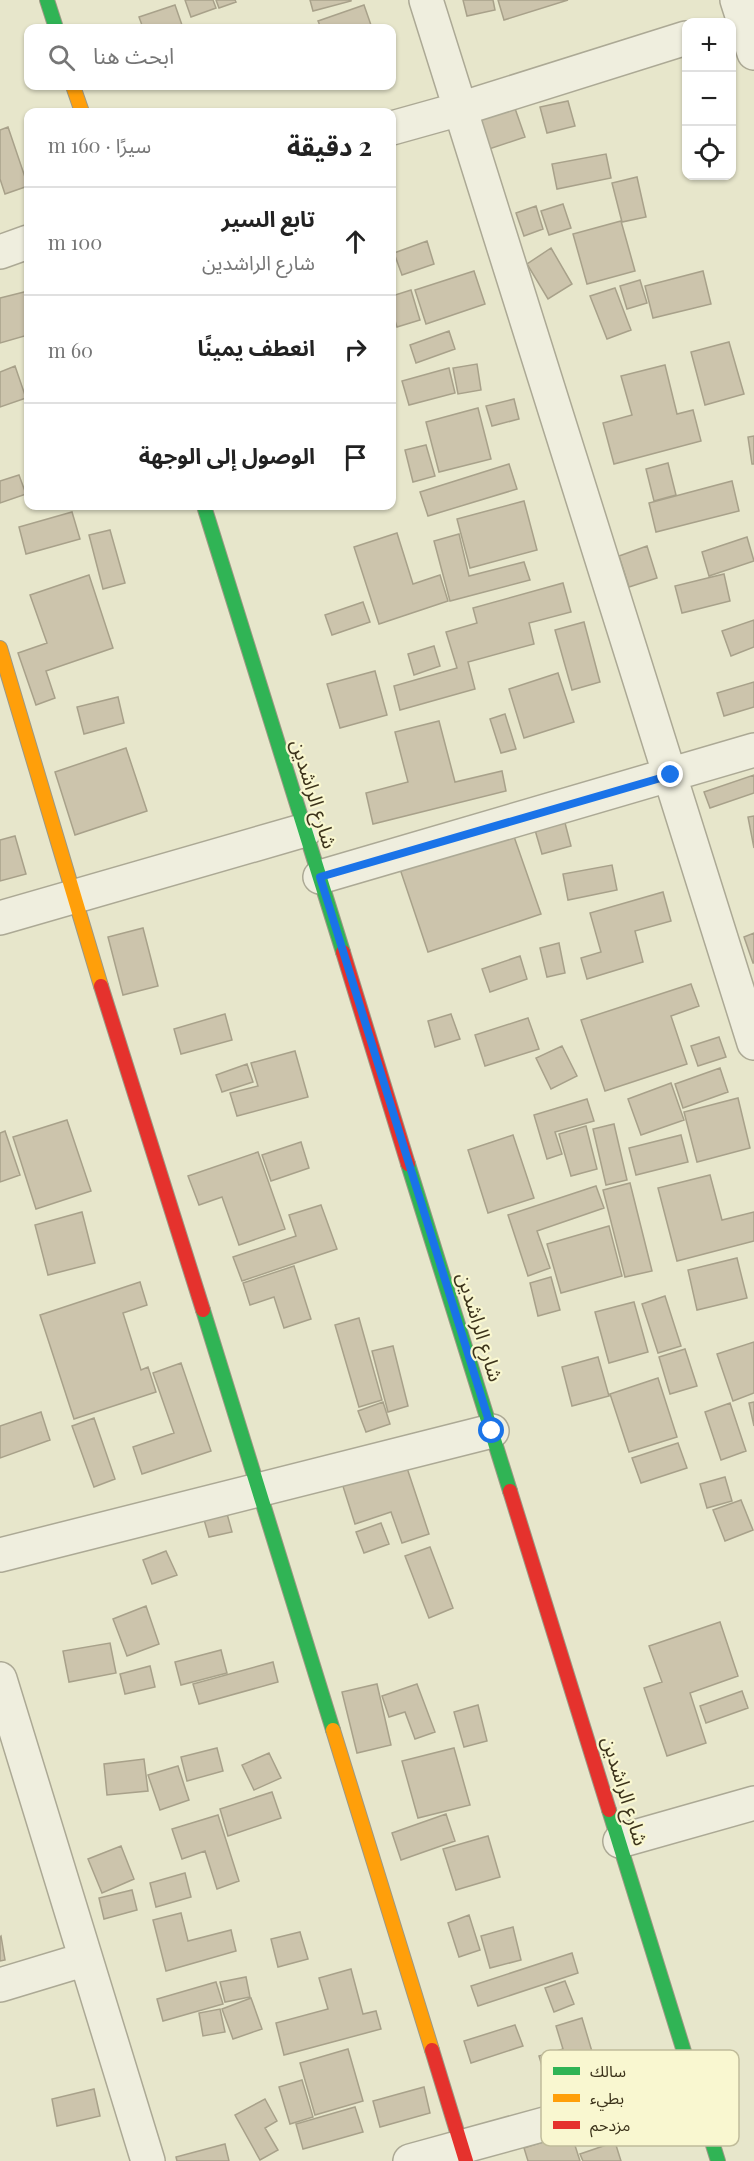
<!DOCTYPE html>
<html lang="ar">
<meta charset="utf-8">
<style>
:root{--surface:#fff;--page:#f2f2f2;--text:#222;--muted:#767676;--line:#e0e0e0}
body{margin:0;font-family:"Playfair Display","Noto Sans Arabic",serif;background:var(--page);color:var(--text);direction:rtl}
.controls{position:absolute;right:18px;top:18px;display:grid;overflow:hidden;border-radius:12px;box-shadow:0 2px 4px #0004}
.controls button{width:54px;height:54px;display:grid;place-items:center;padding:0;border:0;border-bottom:2px solid var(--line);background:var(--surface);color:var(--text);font:30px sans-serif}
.stop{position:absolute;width:18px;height:18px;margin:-14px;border:4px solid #1a73e8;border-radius:50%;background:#fff}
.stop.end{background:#1a73e8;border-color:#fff;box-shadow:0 2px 6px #0008}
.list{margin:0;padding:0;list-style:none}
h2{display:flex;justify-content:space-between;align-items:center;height:78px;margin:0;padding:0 24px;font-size:26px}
h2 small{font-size:20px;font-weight:400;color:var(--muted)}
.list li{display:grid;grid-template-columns:39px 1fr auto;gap:18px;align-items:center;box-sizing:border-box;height:108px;padding:0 24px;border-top:2px solid var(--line)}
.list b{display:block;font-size:22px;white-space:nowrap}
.list p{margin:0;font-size:20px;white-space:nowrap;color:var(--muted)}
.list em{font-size:20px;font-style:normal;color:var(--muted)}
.icon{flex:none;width:33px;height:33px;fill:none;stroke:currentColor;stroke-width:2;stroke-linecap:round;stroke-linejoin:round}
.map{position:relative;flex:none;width:754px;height:2161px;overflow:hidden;direction:ltr}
.search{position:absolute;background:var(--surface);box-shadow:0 2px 4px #0004;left:24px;top:24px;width:372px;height:66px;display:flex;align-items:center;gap:15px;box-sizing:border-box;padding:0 21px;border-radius:12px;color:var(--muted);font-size:22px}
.panel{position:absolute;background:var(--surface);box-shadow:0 2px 4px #0004;left:24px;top:108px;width:372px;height:402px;border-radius:12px;direction:rtl}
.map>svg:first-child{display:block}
</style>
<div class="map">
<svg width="754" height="2161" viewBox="0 0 754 2161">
<rect width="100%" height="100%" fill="#e7e6cb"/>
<path fill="#ccc4ac" stroke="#a8a18a" stroke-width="1.5" d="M185 0H213L216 8 191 17Z
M216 0H235L236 2 219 8Z
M310 0H351V1L313 11Z
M463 0H493L495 10 467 16Z
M498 0H568L504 20Z
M175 5 183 28H143L139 17Z
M364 5 372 28H321L318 21Z
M511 97 525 137 477 153 463 113Z
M568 101 575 126 547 133 540 107Z
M8 127 28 186 5 194 0 179V130Z
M606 154 611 178 557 189 552 164Z
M637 177 646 217 622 222 612 183Z
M563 204 571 228 549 235 541 211Z
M536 206 543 229 524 236 516 213Z
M621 221 635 271 587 284 573 234Z
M427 241 434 264 402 275 394 253Z
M551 248 572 284 548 299 527 264Z
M474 271 485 304 426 324 415 290Z
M703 271 711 304 653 318 645 286Z
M640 280 647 303 627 309 620 286Z
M615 288 631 330 607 339 590 296Z
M411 290 420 320 397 327 392 311V296Z
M28 291V335L0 343V298Z
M449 331 455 349 416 363 410 345Z
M729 342 744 394 705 405 691 352Z
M477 364 481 390 458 394 453 368Z
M665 365 677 414 693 410 701 441 614 464 603 423 632 415 621 376Z
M15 366 26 398 0 407V372Z
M449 368 455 393 409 405 402 381Z
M514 399 519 419 492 426 486 406Z
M478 408 491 459 439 472 426 422Z
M754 436V464H752L748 437Z
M426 445 435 476 413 482 405 450Z
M668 463 676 495 654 501 646 469Z
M509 464 517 489 428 516 420 492Z
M19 475 26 494 0 503V481Z
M732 481 739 511 656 532 649 503Z
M524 501 537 550 470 568 457 519Z
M72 512 80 539 26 554 19 527Z
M110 530 125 583 103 589 89 535Z
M397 533 413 584 440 575 448 601 379 624 354 547Z
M459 534 469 576 524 562 530 580 450 601 434 541Z
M747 537 754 561 709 576 702 552Z
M647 546 657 578 629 587 619 556Z
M724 574 730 601 682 613 675 586Z
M89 575 113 648 46 671 55 698 36 705 18 653 47 643 30 595Z
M563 583 571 612 529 623 534 644 468 662 475 689 400 710 394 686 457 668 446 632 477 623 473 608Z
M363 602 370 622 332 635 325 615Z
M754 620V647L731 656 722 631Z
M584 622 600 682 572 690 555 630Z
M434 646 440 666 414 675 408 654Z
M375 671 387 715 340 728 327 684Z
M558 673 574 722 524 738 509 689Z
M754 682V707L724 716 717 693Z
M118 697 124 723 84 734 77 707Z
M505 714 516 749 501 753 490 719Z
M439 721 455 782 502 771 506 791 373 824 366 793 408 782 395 732Z
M126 748 147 811 75 835 55 772Z
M754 775V793L710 808 704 792Z
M754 816V848L748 817Z
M565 823 571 846 542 854 535 830Z
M511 828 541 914 428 952 399 866Z
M15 836 26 874 0 881V840Z
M612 865 617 890 568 900 563 874Z
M663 892 671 921 635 931 643 962 587 979 581 958 601 952 590 913Z
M143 928 158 986 123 995 108 937Z
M754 933V963H753L744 937Z
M559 943 565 973 547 977 540 948Z
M520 956 527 979 490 992 482 969Z
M691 984 699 1006 671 1016 687 1064 605 1091 581 1020Z
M225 1014 232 1040 181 1054 174 1029Z
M451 1014 460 1039 435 1047 428 1021Z
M528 1018 539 1049 485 1066 475 1035Z
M719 1037 726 1057 698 1066 691 1046Z
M562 1046 577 1076 551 1089 536 1058Z
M295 1051 308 1097 237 1116 230 1093 258 1086 251 1063Z
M247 1064 253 1082 222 1092 216 1075Z
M720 1068 728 1092 683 1108 675 1084Z
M671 1083 684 1120 641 1135 628 1099Z
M738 1098 750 1148 697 1162 684 1112Z
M587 1099 594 1121 555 1132 562 1154 547 1159 534 1115Z
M67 1120 91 1191 36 1209 13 1137Z
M614 1124 627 1180 606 1185 593 1129Z
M586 1126 597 1169 571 1176 559 1134Z
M5 1131 20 1175 0 1182V1133Z
M513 1135 534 1198 488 1213 468 1150Z
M681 1135 688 1162 636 1175 629 1148Z
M301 1142 309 1168 271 1181 262 1155Z
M258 1152 285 1229 239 1245 222 1197 199 1205 188 1176Z
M710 1175 722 1220 754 1212V1241L677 1261 658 1188Z
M630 1183 652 1271 625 1277 603 1190Z
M596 1186 604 1208 537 1231 550 1268 528 1276 508 1215Z
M321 1205 337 1249 242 1281 233 1257 296 1236 289 1215Z
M82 1212 95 1263 48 1275 35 1225Z
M609 1226 622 1276 561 1293 547 1244Z
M737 1258 747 1298 697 1310 688 1270Z
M294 1266 311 1319 284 1328 274 1297 250 1305 243 1283Z
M551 1277 560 1310 538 1316 530 1283Z
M140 1282 147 1305 123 1313 141 1370 148 1367 156 1392 74 1419 40 1315Z
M665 1296 681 1346 658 1353 642 1304Z
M634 1302 648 1352 609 1363 595 1312Z
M359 1318 382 1400 359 1407 335 1325Z
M754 1342V1393L733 1401 717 1354Z
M393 1346 408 1406 388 1412 372 1351Z
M685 1349 697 1386 670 1394 659 1357Z
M598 1357 609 1396 572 1406 562 1367Z
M181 1363 211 1451 142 1474 133 1447 174 1433 153 1373Z
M658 1378 677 1437 629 1452 610 1394Z
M383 1402 390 1424 366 1432 358 1411Z
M754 1402V1426L749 1403Z
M730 1403 746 1451 721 1460 705 1412Z
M41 1412 50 1440 0 1458V1426Z
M94 1418 115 1479 94 1487 72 1426Z
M678 1443 687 1468 641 1483 632 1458Z
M404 1459 429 1534 402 1543 391 1512 355 1524 341 1480Z
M725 1477 732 1501 707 1508 700 1484Z
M741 1500 753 1530 725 1541 713 1510Z
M226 1510 232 1532 209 1537 203 1516Z
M381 1523 389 1544 364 1553 356 1532Z
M430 1547 453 1608 429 1618 405 1556Z
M166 1551 177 1575 152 1584 143 1560Z
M146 1606 159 1644 127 1656 113 1619Z
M720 1622 738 1676 690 1693 706 1743 667 1756 644 1688 662 1682 649 1646Z
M110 1643 116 1673 69 1682 63 1651Z
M221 1650 227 1673 181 1685 175 1662Z
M273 1662 278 1682 199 1704 193 1684Z
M150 1666 155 1687 125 1694 120 1674Z
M377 1684 391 1745 357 1753 342 1692Z
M417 1684 435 1732 415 1739 405 1712 389 1717 382 1696Z
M742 1691 748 1708 706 1723 700 1706Z
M478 1705 487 1741 464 1747 454 1712Z
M217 1748 223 1771 187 1781 181 1757Z
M454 1748 470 1805 418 1818 402 1761Z
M269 1753 281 1778 254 1790 242 1765Z
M144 1759 148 1791 107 1795 104 1764Z
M178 1766 189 1800 160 1810 148 1775Z
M272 1792 281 1818 228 1836 220 1809Z
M446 1814 455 1841 401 1860 392 1833Z
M218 1815 239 1881 217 1889 205 1851 182 1859 172 1829Z
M488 1836 500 1877 456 1890 443 1849Z
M121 1846 134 1879 102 1893 88 1859Z
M185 1873 191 1897 156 1907 150 1883Z
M132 1890 137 1910 104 1919 99 1898Z
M181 1913 188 1941 231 1930 236 1951 166 1971 153 1920Z
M469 1915 480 1950 459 1957 448 1923Z
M513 1927 521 1960 490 1968 481 1936Z
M300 1932 308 1959 278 1967 271 1939Z
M1 1936 5 1960 0 1961V1937Z
M572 1953 578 1973 478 2006 471 1986Z
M351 1969 363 2014 376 2011 381 2029 284 2055 276 2023 328 2009 319 1978Z
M246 1977 250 1997 225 2002 220 1982Z
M565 1981 574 2004 554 2012 545 1988Z
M216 1982 223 2004 163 2021 157 1999Z
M251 1998 262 2029 233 2039 222 2009Z
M220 2009 225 2032 203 2036 199 2013Z
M582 2018 596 2065 546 2079 539 2056 563 2049 556 2026Z
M515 2025 523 2046 471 2063 464 2041Z
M348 2049 363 2101 315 2115 300 2063Z
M302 2080 313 2117 290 2124 279 2087Z
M424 2087 430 2113 380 2127 373 2101Z
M94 2089 100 2116 57 2126 52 2099Z
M265 2099 277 2121 265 2128 278 2150 260 2160 235 2115Z
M355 2107 363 2132 303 2149 296 2124Z
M571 2133 580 2161H528L524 2148Z
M615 2142 621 2161H583L580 2154Z
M225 2144 229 2161H177L176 2157Z"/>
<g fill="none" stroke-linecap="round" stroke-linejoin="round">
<g stroke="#aca995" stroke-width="36">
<path id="street" d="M426 0 754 1043
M737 0 754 53
M392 128 460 109 686 38
M0 252 28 242
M320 877 754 750
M0 918 305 830
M0 1555 492 1431
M0 1679 148 2161
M620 1841 754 1803
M0 1985 86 1959
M410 2161 694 2083"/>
</g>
<g stroke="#9c9884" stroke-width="16">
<path id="fast" d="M47 0 56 28
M204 506 343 952
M408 1164 510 1491
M203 1310 333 1730
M609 1810 718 2161"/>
</g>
<g stroke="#9c9884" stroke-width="16">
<path id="slow" d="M73 86 82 112
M0 648 101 986
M333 1730 432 2050"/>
</g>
<g stroke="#9c9884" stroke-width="16">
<path id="jam" d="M343 952 408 1164
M101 986 203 1310
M510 1491 609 1810
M432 2050 466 2161"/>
</g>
<use href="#street" stroke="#efeede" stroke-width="33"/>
<use href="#fast" stroke="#30b455" stroke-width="14"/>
<use href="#slow" stroke="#ff9f0a" stroke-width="14"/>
<use href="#jam" stroke="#e5322d" stroke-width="14"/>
</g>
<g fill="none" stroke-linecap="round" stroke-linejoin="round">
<path stroke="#1a73e8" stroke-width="8" d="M492 1431 320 877 671 775"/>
</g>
<g text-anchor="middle" stroke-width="4.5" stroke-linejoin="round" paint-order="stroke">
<g font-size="20" fill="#3c331b" stroke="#f9f7d0">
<text transform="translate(314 794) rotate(73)" y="7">شارع الراشدين</text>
<text transform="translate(480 1327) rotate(73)" y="7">شارع الراشدين</text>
<text transform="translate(625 1791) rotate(73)" y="7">شارع الراشدين</text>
</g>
</g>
<rect x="541" y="2050" width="198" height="96" rx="9" fill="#f9f7d0" stroke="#c0bc9a" stroke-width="1.5"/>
<rect x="553" y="2067" width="27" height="8" fill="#30b455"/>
<rect x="553" y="2094" width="27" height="8" fill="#ff9f0a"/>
<rect x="553" y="2121" width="27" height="8" fill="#e5322d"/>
<g font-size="16" fill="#3c331b">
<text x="590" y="2077">سالك</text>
<text x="590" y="2104">بطيء</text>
<text x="590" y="2131">مزدحم</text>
</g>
</svg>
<div class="controls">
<button>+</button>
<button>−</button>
<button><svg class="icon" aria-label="locate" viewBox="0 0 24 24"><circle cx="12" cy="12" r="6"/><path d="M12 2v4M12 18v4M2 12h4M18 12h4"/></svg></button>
</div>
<div class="stop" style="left:492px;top:1431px"></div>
<div class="stop end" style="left:671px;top:775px"></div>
<div class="search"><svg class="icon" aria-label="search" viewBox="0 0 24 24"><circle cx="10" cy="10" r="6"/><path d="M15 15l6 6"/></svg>ابحث هنا</div>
<section class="panel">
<h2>2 دقيقة<small>سيرًا · 160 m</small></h2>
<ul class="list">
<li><svg class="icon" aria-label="ahead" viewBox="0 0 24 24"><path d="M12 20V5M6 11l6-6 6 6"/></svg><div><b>تابع السير</b><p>شارع الراشدين</p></div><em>100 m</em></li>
<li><svg class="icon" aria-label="right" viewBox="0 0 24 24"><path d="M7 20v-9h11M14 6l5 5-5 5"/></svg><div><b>انعطف يمينًا</b></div><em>60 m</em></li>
<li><svg class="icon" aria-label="arrive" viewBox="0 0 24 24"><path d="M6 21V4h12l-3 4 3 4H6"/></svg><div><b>الوصول إلى الوجهة</b></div></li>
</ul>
</section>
</div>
